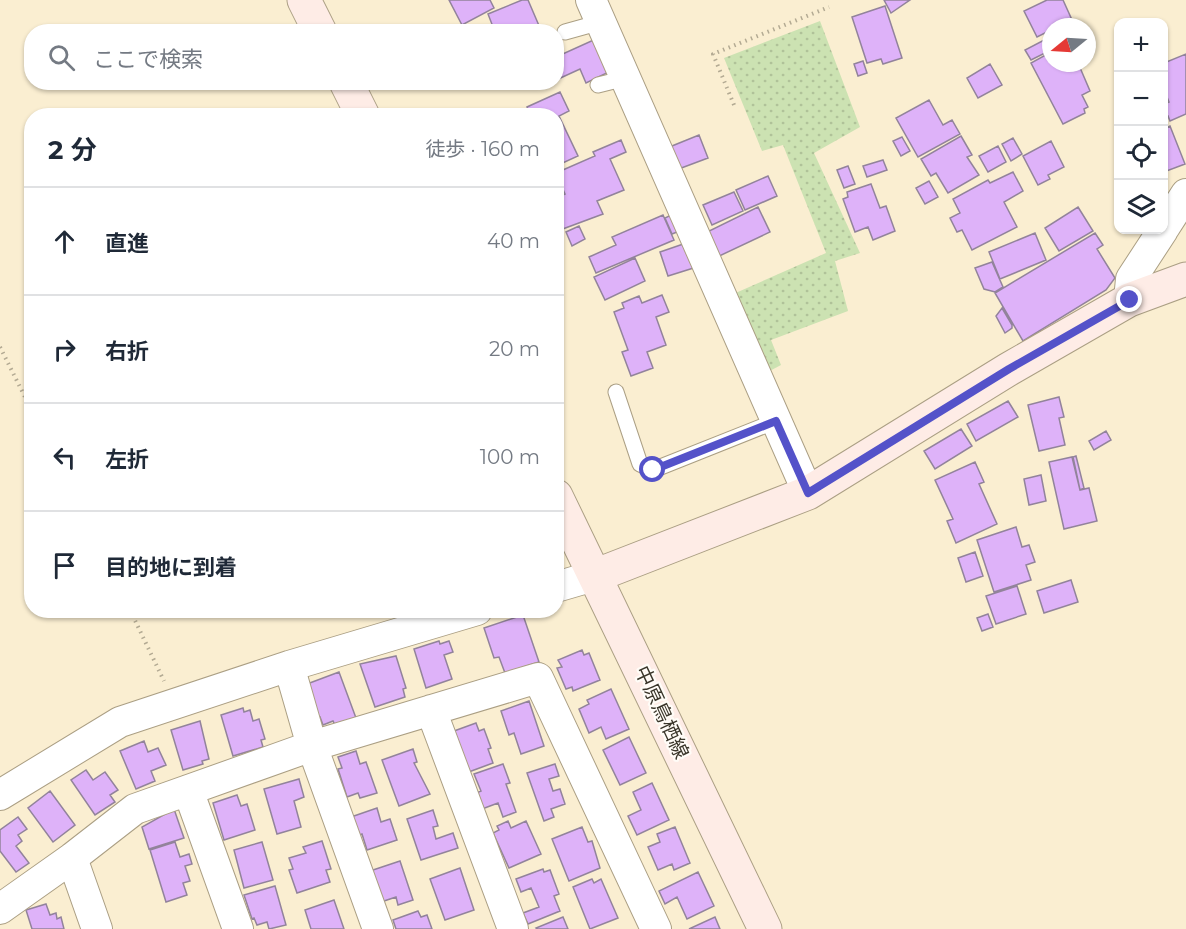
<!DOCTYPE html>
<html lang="ja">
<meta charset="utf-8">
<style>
:root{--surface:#fff;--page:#f6f6f7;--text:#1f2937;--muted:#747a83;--line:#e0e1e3}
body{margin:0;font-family:Montserrat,"Noto Sans JP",sans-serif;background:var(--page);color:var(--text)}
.controls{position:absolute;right:18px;top:18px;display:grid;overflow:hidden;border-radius:12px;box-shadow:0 2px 4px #0004}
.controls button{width:54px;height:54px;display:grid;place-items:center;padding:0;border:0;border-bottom:2px solid var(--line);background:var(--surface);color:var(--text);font:30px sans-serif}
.compass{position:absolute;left:1042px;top:18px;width:54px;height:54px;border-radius:50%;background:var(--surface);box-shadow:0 2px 4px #0004;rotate:252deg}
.stop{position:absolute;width:18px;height:18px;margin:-14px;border:4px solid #5452c9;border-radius:50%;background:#fff}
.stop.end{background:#5452c9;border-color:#fff;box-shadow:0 2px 6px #0008}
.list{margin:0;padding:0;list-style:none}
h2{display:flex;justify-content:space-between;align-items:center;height:78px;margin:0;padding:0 24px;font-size:26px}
h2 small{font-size:20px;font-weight:400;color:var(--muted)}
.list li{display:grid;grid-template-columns:39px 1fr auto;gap:18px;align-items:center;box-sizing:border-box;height:108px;padding:0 24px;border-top:2px solid var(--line)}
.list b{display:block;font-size:22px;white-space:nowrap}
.list em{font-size:20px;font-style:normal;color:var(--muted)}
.icon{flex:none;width:33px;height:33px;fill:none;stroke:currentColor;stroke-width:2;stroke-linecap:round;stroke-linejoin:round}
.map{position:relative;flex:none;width:1186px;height:929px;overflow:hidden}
.search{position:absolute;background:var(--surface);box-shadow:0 2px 4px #0004;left:24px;top:24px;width:540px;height:66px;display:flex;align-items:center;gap:15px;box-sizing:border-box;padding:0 21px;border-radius:24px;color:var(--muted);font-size:22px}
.panel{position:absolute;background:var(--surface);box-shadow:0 2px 4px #0004;left:24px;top:108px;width:540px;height:510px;border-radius:24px}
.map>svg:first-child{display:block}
</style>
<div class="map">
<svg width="1186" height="929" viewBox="0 0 1186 929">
<defs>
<pattern id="grass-dots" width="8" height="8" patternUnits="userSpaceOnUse" patternTransform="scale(1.5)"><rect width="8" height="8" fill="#cce2b2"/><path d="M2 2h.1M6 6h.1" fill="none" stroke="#b0c299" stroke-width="1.8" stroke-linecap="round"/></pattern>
</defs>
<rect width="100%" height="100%" fill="#faeed1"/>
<path fill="url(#grass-dots)" d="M820 21 860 127 814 153 860 253 835 261 848 311 771 340 781 365 764 374 731 295 826 253 783 145 762 151 724 58Z"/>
<path fill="#deb2f9" stroke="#92839b" stroke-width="1.5" d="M449 0H490L494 8 462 25Z
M522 0H528L540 28 538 32H495L488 14Z
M884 0H910L891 13Z
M1047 0H1063L1072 20 1058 27H1051V30L1037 37 1024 11Z
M885 6 902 58 883 64 881 59 867 63 852 17Z
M1050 37 1051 50 1031 60 1025 50Z
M598 38 613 70 586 83 580 69 556 80V57Z
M1051 52V63H1078L1090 91 1082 95 1088 107 1084 109 1085 113 1063 124 1031 63Z
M1186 54V114L1170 121 1168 116 1164 117V104L1169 102 1167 97 1164 98V63Z
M863 61 867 73 858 76 854 64Z
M990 64 1002 85 978 98 967 78Z
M560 92 569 111 559 116 578 156 556 166V116H531L527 107Z
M929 100 943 125 952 120 960 134 918 157 896 118Z
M1170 126 1185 164 1164 172V129Z
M699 135 708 158 676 170 667 148Z
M961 136 972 155 967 157 979 175 948 193 936 173 931 176 921 159Z
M902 137 910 151 901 156 893 141Z
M1013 138 1022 154 1011 161 1002 144Z
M621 140 626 152 610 159 624 190 597 201 603 214 560 230 556 221V198L565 194 556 173 595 156 593 152Z
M1051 141 1064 167 1048 175 1050 179 1038 185 1023 156Z
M998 146 1006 162 988 172 979 156Z
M883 160 887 170 867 177 863 166Z
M848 166 855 184 844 188 837 170Z
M1013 172 1023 191 1004 202 1017 227 972 250 962 230 957 232 950 218 960 213 953 199 988 180 990 183Z
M768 176 777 196 745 210 736 190Z
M929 181 938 197 925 204 916 188Z
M871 184 880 208 886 206 895 231 873 240 868 227 855 232 843 199 848 197 847 192Z
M734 192 743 211 712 225 703 205Z
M758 207 770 232 715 258 703 234Z
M1078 207 1093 231 1059 251 1045 228Z
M675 213 682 230 672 234 665 218Z
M663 215 674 240 596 273 589 257 616 245 612 237Z
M579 226 585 239 572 246 566 232Z
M1035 233 1046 260 1000 279 989 252Z
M1095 233 1103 245 1097 249 1115 278 1106 290 1023 341 995 293Z
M692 241 700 266 668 276 660 252Z
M635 258 645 281 605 300 594 277Z
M992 262 1003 287 995 292 984 289 975 268Z
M662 295 669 312 656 317 666 345 647 352 653 368 631 376 622 352 628 350 614 312 624 308 622 303 639 296 642 303Z
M1002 308 1012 325V328L1005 333 996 316Z
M1059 397 1064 417 1059 418 1065 445 1039 451 1028 405Z
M1008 401 1018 417 976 441 967 424Z
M961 429 972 446 935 469 924 451Z
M1106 431 1111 440 1094 450 1089 441Z
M1076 456 1084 488 1080 490 1073 457Z
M1072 457 1080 490 1089 488 1097 521 1064 529 1049 462Z
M975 462 984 482 979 484 997 524 956 543 947 521 953 519 935 480Z
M1041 475 1046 501 1029 505 1024 479Z
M1016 527 1022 547 1029 545 1035 562 1026 565 1031 580 994 592 977 540Z
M975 552 983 576 966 582 958 558Z
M1071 580 1078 602 1044 613 1037 591Z
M1017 586 1026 614 996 624 986 596Z
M988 614 993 627 982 631 977 618Z
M523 615 539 662 505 673 499 657 494 658 484 628Z
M439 641 440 644 449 641 453 652 444 655 452 679 426 688 414 649Z
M582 650 584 655 589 653 600 680 573 691 572 687 566 689 557 668 562 667 558 660Z
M396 656 406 688 403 689 405 697 375 707 360 664Z
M339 672 356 718 335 725 333 721 323 725 320 717 314 719 307 684Z
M611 689 629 729 606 739 601 727 589 733 579 709 589 704 587 700Z
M529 701 544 746 521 754 514 733 509 735 501 711Z
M243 708 244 712 250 710 253 721 259 719 265 739 261 740 263 747 233 756 221 715Z
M200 721 209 759 202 761 203 764 183 770 171 730Z
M476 723 479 731 484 729 491 748 488 749 493 763 466 773 454 731Z
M629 737 646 773 620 785 603 750Z
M144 741 148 752 158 748 166 765 151 771 155 781 136 789 120 751Z
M413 749 417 762 414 763 430 794 399 806 382 760Z
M356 751 360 764 366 762 377 793 360 798 358 793 347 797 338 769 342 768 338 757Z
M503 764 510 783 506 784 516 812 503 817 498 803 482 809 476 793 481 791 474 774Z
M555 764 559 776 549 779 553 791 560 789 565 804 551 809 554 817 544 821 527 773Z
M86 770 93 780 105 772 118 790 110 795 115 802 95 815 71 780Z
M299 779 304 797 294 801 301 827 277 834 264 789Z
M652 783 669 820 637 835 628 816 641 810 633 792Z
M50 791 75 825 53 842 28 808Z
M237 795 241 806 247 804 255 830 224 840 213 803Z
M377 808 381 822 390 819 397 840 367 850 362 834 357 836 351 817Z
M174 809 184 838 149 849 142 827Z
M433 810 438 826 433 827 436 839 453 833 458 848 421 860 407 819Z
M18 817 27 829 18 835 22 841 16 846 29 863 16 872 0 851V830Z
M508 821 511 828 526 821 541 854 509 868 493 833 499 830 497 826Z
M582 827 588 842 592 841 600 868 569 881 552 839Z
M675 827 690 863 674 870 672 864 658 870 648 847 660 842 657 834Z
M322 841 331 869 326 870 330 882 297 893 289 870 293 869 289 858 306 853 303 847Z
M175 842 180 857 189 854 192 864 185 866 190 881 183 883 187 895 166 902 150 850Z
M262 842 273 880 244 888 234 850Z
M400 861 413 900 398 905 396 897 381 902 370 871Z
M460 868 474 910 445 920 430 879Z
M543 869 544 872 550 870 559 894 554 896 560 911 528 924 523 913 539 907 531 888 521 892 516 879Z
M698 872 714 906 687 919 677 897 665 904 659 891Z
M592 879 594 883 601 879 618 918 590 929 573 887Z
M275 886 286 925 269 929 267 922 257 925 254 918 252 919 244 895Z
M334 900 344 929H311L305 910Z
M46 904 50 915 56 913 57 919 61 917 64 929H32L26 910Z
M418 911 421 917 427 915 432 929H396L393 920Z
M563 917 568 929H537L536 928Z
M715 917 720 929H689Z"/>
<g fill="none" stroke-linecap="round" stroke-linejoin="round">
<g stroke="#ab9f84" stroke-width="17">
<path id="lane" d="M565 32 601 22
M598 85 626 78
M616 392 640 464 653 470 776 421"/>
</g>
<g stroke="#ab9f84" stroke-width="32">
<path id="street" d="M591 0 808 493
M1164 228 1186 194
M1129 300 1131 279 1163 230
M556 587 597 575
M289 666 312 746 378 929
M431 710 513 929
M188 790 238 929
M0 795 120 722 289 666 477 610
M72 858 97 929
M0 909 72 858 135 809 312 746 538 678 656 929"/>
</g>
<g stroke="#ab9f84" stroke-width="35">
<path id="secondary" d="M304 0 320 32
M346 82 363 116
M556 496 765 929
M597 575 808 493 1009 369 1129 300 1186 279"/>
</g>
<path stroke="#b3aa93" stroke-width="4" stroke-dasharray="1.5 4.5" stroke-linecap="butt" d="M734 105 713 54 829 7
M0 347 32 411
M130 610 164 681"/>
<use href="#lane" stroke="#fff" stroke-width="15"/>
<use href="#street" stroke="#fff" stroke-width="30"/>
<use href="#secondary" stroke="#feece6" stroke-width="33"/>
</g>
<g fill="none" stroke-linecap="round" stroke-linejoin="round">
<path stroke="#5452c9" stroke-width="8" d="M653 470 776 421 808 493 1009 369 1130 300"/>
</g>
<g text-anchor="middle" stroke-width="4.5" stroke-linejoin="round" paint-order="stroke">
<g font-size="20" fill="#3a362a" stroke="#fffcf7">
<text transform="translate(662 712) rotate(65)" y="7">中原鳥栖線</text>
</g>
</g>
</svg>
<div class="controls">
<button>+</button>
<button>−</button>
<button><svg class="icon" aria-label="locate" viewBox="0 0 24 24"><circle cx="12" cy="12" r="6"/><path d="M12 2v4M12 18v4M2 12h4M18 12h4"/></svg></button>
<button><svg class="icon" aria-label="layers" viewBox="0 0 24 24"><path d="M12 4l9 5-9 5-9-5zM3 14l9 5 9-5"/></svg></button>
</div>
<svg class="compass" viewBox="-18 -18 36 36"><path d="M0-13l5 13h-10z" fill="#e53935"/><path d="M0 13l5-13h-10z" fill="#747a83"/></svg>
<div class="stop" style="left:653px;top:470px"></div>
<div class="stop end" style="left:1130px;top:300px"></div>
<div class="search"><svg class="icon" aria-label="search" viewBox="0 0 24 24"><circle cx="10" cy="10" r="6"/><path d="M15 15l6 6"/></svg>ここで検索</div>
<section class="panel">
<h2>2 分<small>徒歩 · 160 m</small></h2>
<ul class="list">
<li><svg class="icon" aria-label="ahead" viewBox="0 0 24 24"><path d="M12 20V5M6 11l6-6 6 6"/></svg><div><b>直進</b></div><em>40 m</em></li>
<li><svg class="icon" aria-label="right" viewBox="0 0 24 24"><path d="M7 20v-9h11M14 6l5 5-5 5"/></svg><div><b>右折</b></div><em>20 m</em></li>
<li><svg class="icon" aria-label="left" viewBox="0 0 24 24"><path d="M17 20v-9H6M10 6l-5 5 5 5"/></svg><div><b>左折</b></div><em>100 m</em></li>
<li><svg class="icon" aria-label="arrive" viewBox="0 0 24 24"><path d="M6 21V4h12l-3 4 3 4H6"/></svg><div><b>目的地に到着</b></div></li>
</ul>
</section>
</div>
